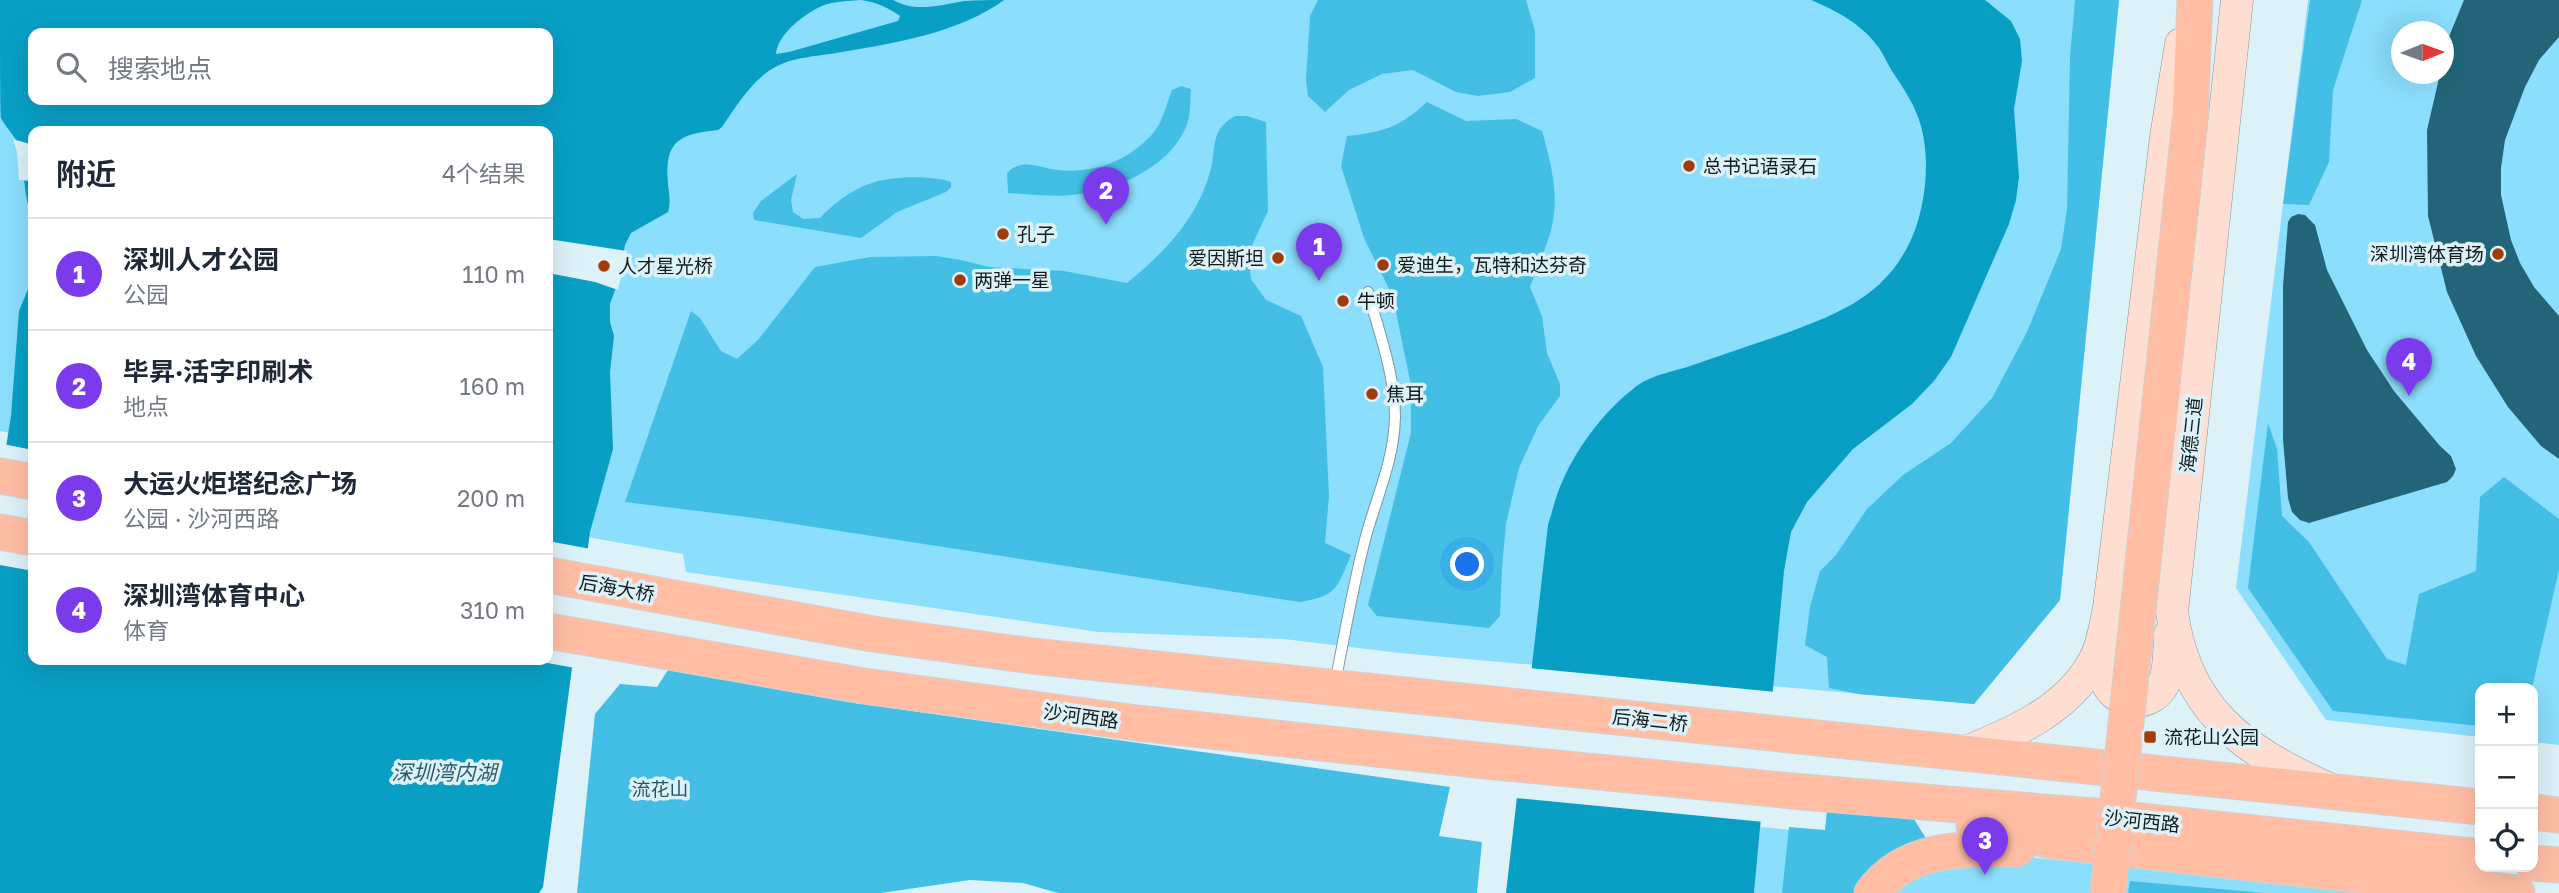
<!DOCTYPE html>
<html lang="zh">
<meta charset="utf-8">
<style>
:root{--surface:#fff;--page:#f2f2f3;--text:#1f2937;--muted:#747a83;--line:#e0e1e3;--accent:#7c3aed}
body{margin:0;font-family:"Golos Text","Noto Sans SC",sans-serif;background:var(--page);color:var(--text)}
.controls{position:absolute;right:21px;bottom:21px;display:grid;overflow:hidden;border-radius:14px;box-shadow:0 7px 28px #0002}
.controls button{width:63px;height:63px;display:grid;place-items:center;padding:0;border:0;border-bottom:2px solid var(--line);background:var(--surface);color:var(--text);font:35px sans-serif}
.compass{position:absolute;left:2391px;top:21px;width:63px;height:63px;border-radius:50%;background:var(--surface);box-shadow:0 7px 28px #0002;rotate:89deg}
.you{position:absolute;left:1468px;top:565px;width:24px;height:24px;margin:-18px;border:5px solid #fff;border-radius:50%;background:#1a73e8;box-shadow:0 0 0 10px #1a73e833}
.badge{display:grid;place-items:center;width:46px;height:46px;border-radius:50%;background:var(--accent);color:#fff;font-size:23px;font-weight:700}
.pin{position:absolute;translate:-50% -58px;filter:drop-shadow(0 2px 4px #0008)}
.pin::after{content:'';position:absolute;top:37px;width:24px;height:21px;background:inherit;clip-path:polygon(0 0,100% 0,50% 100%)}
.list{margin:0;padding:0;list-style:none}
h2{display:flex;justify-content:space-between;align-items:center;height:91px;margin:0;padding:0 28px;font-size:30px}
h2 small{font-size:23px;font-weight:400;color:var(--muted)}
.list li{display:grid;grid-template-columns:46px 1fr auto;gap:21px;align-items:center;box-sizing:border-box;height:112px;padding:0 28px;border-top:2px solid var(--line)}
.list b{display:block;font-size:26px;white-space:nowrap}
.list p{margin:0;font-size:23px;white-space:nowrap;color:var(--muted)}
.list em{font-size:23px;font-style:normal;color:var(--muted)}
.icon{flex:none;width:38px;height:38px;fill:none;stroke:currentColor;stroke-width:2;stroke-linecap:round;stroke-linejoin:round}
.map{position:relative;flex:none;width:2559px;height:893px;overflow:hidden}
.search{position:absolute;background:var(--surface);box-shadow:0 7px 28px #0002;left:28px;top:28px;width:525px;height:77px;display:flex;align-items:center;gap:18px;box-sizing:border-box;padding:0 24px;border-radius:14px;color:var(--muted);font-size:26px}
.panel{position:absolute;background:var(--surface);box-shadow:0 7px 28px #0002;left:28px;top:126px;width:525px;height:539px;border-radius:14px}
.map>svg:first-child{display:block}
</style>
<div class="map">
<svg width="2559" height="893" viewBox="0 0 2559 893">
<rect width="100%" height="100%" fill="#ddf1f8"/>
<path fill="#8bdefc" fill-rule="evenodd" d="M0 0H2119L2060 600 1974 704 1400 653 1284 639 1099 632 686 572 683 554 548 530V131H33V437L0 431ZM33 33H548V100H33Z
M2308 0H2559V745L2533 742V688H2480V737L2326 720 2236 588ZM2402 32H2444V74H2402Z
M1760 827 1892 839 2037 858 2390 893H1754Z"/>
<path fill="#43bfe6" d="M1318 0H1526L1535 31V78L1510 92 1478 96 1456 92 1413 70 1382 74 1349 90 1325 112 1308 96 1306 80 1310 16Z
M2075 0H2119L2060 600 1974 704 1858 694 1829 688 1827 657 1805 645 1810 607 1820 571 1836 555 1867 509 1903 475 1951 443 1992 398 2027 332 2061 249 2067 209 2070 57Z
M2310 0H2362L2333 90 2329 162 2309 205 2283 204Z
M1181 86 1191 89C1190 101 1191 116 1186 127 1170 166 1119 189 1080 194 1057 198 1031 194 1008 193L1007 173C1022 157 1039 168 1058 170 1095 174 1131 160 1155 131 1163 120 1167 103 1172 90Z
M1427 102 1466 121 1516 119 1542 131C1551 163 1560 197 1551 230 1546 249 1537 268 1530 287L1542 316 1547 353 1560 384V396L1538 426 1519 468 1506 524 1502 568 1500 616 1489 628 1377 616 1368 605 1411 433V386L1393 297 1364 238 1341 166 1347 136C1384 132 1400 127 1427 102Z
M1235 116H1247L1266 122 1268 211 1248 254 1251 279 1266 300 1301 316 1323 367 1329 496 1325 543 1351 555C1337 588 1337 596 1300 602L755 518 625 502 691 311 700 318 721 351 737 359 758 340 815 267 870 257 936 256 961 260 989 267 1064 271 1127 283C1164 253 1197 219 1210 172 1217 149 1209 130 1235 116Z
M797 174 791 200 793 212 803 219 820 218C833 204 851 190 869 184 889 176 931 175 951 182V187L946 192 897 212 861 238 754 220 753 213 761 201Z
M2268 423 2277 449 2282 516 2309 542 2387 659 2406 665 2419 594 2476 571 2480 497 2504 477 2559 519V570L2532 688H2480V726L2333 711 2248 588Z
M668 670 848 702 1450 787 1439 836 1482 842 1477 893H1058L1023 883 970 880 881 893H577L595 714 620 684 657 687Z
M1827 809 1914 819 1927 840 1861 893H1782L1789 827 1825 830Z
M2130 881 2264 893H2128Z"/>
<path fill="#099fc5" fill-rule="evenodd" d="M0 0H893C915 13 941 5 964 1 977 0 991 0 1004 0 959 33 895 43 842 52 816 57 788 56 766 73 748 87 735 108 722 127L718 130C679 134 664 141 668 184 669 194 671 202 668 212L631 233 625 245 618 282 610 304V322L614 336 610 372 613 449 590 532 543 887 539 893H0V484L11 416 19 311 33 277V660H548V131H33V218C22 195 26 173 20 150 16 135 7 130 1 118 0 110 0 17 0 0ZM861 0C876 2 889 8 900 16L898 21 789 52 776 54C777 35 805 13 822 6 834 1 849 1 861 0ZM33 33H548V100H33Z
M1811 0H1985L2011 21 2020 39 2022 61 2014 109 2019 177 2016 200 2009 224 1951 357 1934 381 1912 404 1853 449 1807 502 1791 532 1784 571 1754 893H1506L1548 525C1553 510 1556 494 1563 480 1579 444 1606 409 1638 385 1652 375 1676 371 1693 365 1721 355 1749 346 1778 336 1838 314 1890 296 1915 230 1926 199 1930 159 1921 126 1915 105 1904 89 1892 71 1887 63 1884 55 1879 48 1862 24 1837 11 1811 0Z"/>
<path fill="#ddf1f8" d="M13 139 33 145V181L19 180 17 152Z
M548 239 627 251 618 290 595 282 548 273Z
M3 444 33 450V571L0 565V462Z
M548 541 591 549 575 668 531 660H548Z
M1529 668 1776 692 1764 822 1515 798Z"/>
<path fill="#236478" d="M2464 0H2559V37L2539 60 2525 87 2505 140 2501 168V195L2511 240 2520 263 2534 287 2559 316V459L2541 446 2508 407 2476 356 2447 292 2428 216 2427 130 2440 74H2444V58L2448 39Z
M2298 214 2305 215 2315 225 2327 270 2367 350 2394 391 2440 446 2451 456 2456 469 2453 476 2447 482 2309 523 2300 520 2292 512 2288 498 2283 439V286L2288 222 2291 217Z"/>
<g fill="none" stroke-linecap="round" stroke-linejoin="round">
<g stroke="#84969d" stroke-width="12">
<path id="lane" d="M1335 683C1345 634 1353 584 1366 536 1377 496 1394 460 1395 417 1395 375 1379 332 1368 292"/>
</g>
<g stroke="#84969d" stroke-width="33">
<path id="secondary" d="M2237 0 2172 612C2185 709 2242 750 2327 788
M2106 639C2105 653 2101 670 2107 683 2118 707 2153 707 2164 683 2170 669 2169 649 2170 634
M1961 754C2011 734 2067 711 2094 661 2103 645 2105 626 2109 608L2166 137 2181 44"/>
</g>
<g stroke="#d0d1d2" stroke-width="37">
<path id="primary" d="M2190 120 2195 0
M0 476 33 482
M0 532 33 538
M548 575 873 634 1032 656 2480 807
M548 631 864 686 1137 723 1486 761 1803 792 2093 816 2480 857
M2533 812 2559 815
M1974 826 2054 841 2107 847 2517 893
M2533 863 2559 865
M1872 893C1907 846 1964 849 2017 849"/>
</g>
<use href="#lane" stroke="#fff" stroke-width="10"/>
<use href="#secondary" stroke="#ffded2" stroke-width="32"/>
<use href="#primary" stroke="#ffbea4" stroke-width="35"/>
<g stroke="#d0d1d2" stroke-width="37" stroke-linecap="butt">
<path id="primary-bridge" d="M2108 893 2190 120"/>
</g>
<use href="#primary-bridge" stroke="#ffbea4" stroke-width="35"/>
</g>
<g fill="#a13c09" stroke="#ddf1f8" stroke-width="2.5">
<circle cx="1689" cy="166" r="7"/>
<circle cx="1003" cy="234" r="7"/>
<circle cx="2498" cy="254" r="7"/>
<circle cx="1278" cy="258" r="7"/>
<circle cx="1383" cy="265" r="7"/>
<circle cx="604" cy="266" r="7"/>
<circle cx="960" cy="280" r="7"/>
<circle cx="1343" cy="301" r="7"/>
<circle cx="1372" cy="394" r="7"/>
<rect x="2143" y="730" width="14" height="14" rx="3.5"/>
</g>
<g text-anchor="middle" stroke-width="7" stroke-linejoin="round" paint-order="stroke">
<g font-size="19" fill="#131a1d" stroke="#ddf1f8" text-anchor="start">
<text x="1703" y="173">总书记语录石</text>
<text x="1017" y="241">孔子</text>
<text x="2484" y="261" text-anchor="end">深圳湾体育场</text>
<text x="1264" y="265" text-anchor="end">爱因斯坦</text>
<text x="1397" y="272">爱迪生，瓦特和达芬奇</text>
<text x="618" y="273">人才星光桥</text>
<text x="974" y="287">两弹一星</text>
<text x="1357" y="308">牛顿</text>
<text x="1386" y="401">焦耳</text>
<text x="2164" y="744">流花山公园</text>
</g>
<g font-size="19" fill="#131a1d" stroke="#ddf1f8">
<text transform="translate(2191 435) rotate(-84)" y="7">海德三道</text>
<text transform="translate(617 588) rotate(10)" y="7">后海大桥</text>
<text transform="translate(1081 716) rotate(8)" y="7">沙河西路</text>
<text transform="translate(1650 720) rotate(6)" y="7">后海二桥</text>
<text transform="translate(2142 821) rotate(6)" y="7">沙河西路</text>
</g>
<g font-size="19" fill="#225565" stroke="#ddf1f8">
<text x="660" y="796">流花山</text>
</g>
<g font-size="21" font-style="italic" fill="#2b5c6d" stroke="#ddf1f8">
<text x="444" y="780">深圳湾内湖</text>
</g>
</g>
</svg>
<div class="controls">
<button>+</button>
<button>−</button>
<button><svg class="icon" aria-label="locate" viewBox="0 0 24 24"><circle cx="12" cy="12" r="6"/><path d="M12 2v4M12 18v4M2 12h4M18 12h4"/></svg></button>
</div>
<svg class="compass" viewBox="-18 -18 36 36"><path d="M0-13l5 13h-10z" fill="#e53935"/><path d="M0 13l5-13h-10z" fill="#747a83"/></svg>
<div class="you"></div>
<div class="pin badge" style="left:1319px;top:281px">1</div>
<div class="pin badge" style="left:1106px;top:225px">2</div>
<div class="pin badge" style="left:1985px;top:875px">3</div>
<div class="pin badge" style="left:2409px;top:396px">4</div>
<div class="search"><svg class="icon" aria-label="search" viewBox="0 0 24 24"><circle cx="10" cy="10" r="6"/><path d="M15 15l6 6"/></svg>搜索地点</div>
<section class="panel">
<h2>附近<small>4个结果</small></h2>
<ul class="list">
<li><span class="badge">1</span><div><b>深圳人才公园</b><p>公园</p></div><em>110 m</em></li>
<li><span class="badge">2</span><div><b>毕昇·活字印刷术</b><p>地点</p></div><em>160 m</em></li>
<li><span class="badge">3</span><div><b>大运火炬塔纪念广场</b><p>公园 · 沙河西路</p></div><em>200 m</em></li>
<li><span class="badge">4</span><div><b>深圳湾体育中心</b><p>体育</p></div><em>310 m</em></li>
</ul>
</section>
</div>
